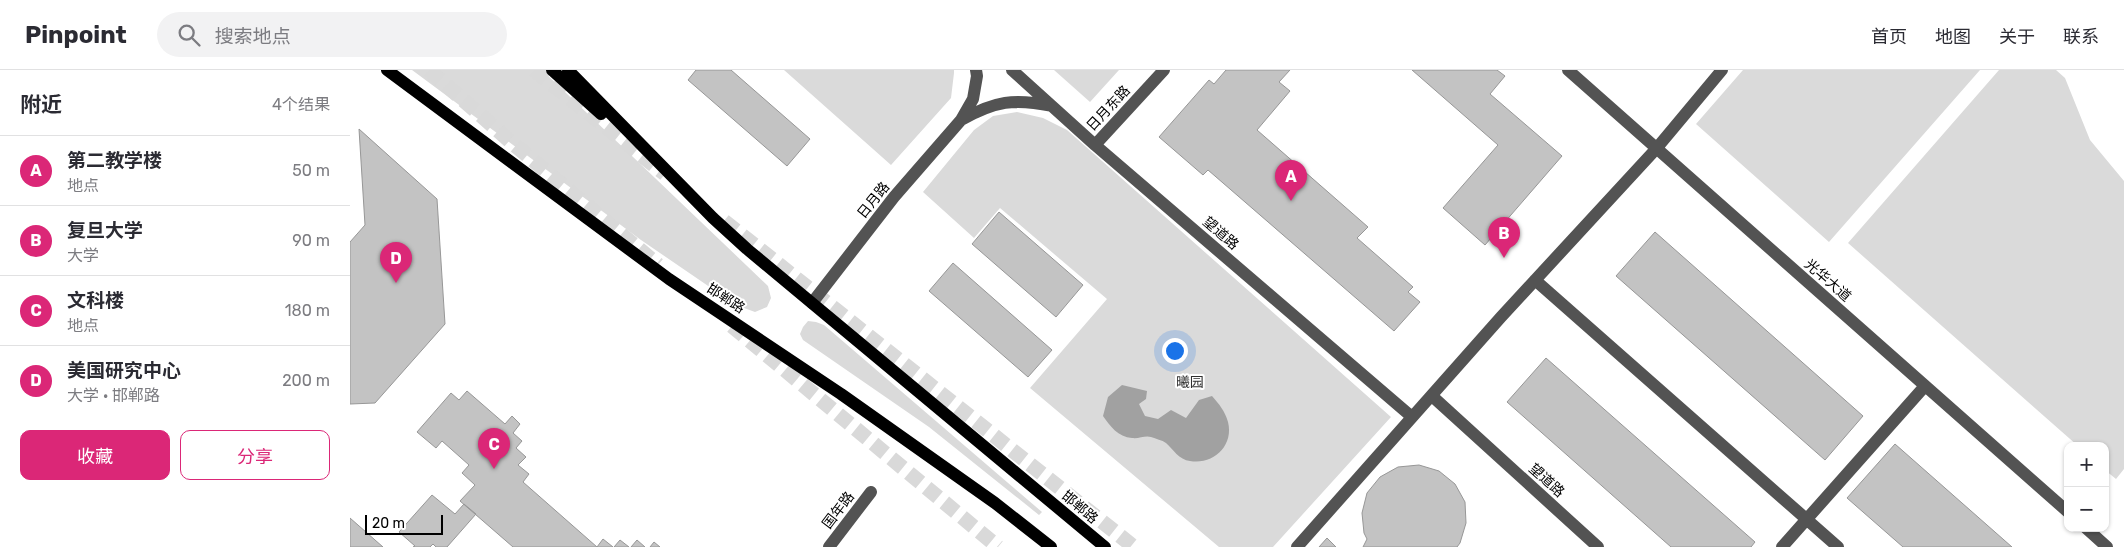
<!DOCTYPE html>
<html lang="zh">
<meta charset="utf-8">
<style>
:root{--surface:#fff;--page:#f2f2f3;--text:#2b2b33;--muted:#7c7c81;--line:#e1e1e2;--accent:#db2777}
body{margin:0;font-family:Rubik,"Noto Sans SC",sans-serif;background:var(--page);color:var(--text)}
.controls{position:absolute;right:15px;bottom:15px;display:grid;overflow:hidden;border-radius:10px;box-shadow:0 1px 4px #0004}
.controls button{width:45px;height:45px;display:grid;place-items:center;padding:0;border:0;border-bottom:1px solid var(--line);background:var(--surface);color:var(--text);font:25px sans-serif}
.scale{position:absolute;left:15px;bottom:12px;width:78px;box-sizing:border-box;padding-left:5px;border:2px solid #000;border-top:0;font-size:14px;line-height:18px;white-space:nowrap;color:#000;-webkit-text-stroke:4px #fff;paint-order:stroke}
.you{position:absolute;left:824px;top:280px;width:18px;height:18px;margin:-12px;border:4px solid #fff;border-radius:50%;background:#1a73e8;box-shadow:0 0 0 8px #1a73e833}
.badge{display:grid;place-items:center;width:32px;height:32px;border-radius:50%;background:var(--accent);color:#fff;font-size:16px;font-weight:700}
.pin{position:absolute;translate:-50% -41px;filter:drop-shadow(0 1px 2px #0008)}
.pin::after{content:'';position:absolute;top:26px;width:18px;height:15px;background:inherit;clip-path:polygon(0 0,100% 0,50% 100%)}
.list{margin:0;padding:0;list-style:none}
h2{display:flex;justify-content:space-between;align-items:center;height:65px;margin:0;padding:0 20px;font-size:21px}
h2 small{font-size:16px;font-weight:400;color:var(--muted)}
.list li{display:grid;grid-template-columns:32px 1fr auto;gap:15px;align-items:center;box-sizing:border-box;height:70px;padding:0 20px;border-top:1px solid var(--line)}
.list b{display:block;font-size:19px;white-space:nowrap}
.list p{margin:0;font-size:16px;white-space:nowrap;color:var(--muted)}
.list em{font-size:16px;font-style:normal;color:var(--muted)}
.actions{display:flex;gap:10px;padding:15px 20px}
.actions a{flex:1;padding:11px 0;border:1px solid var(--accent);border-radius:10px;text-align:center;font-size:18px;color:var(--accent)}
.actions .main{background:var(--accent);color:#fff}
.icon{flex:none;width:28px;height:28px;fill:none;stroke:currentColor;stroke-width:2;stroke-linecap:round;stroke-linejoin:round}
.map{position:relative;flex:none;width:1774px;height:477px;overflow:hidden}
header{display:flex;align-items:center;gap:30px;box-sizing:border-box;height:70px;padding:0 25px;background:var(--surface);border-bottom:1px solid var(--line)}
header strong{font-size:24px}
nav{display:flex;gap:28px;margin-inline-start:auto;font-size:18px}
.search{width:350px;height:45px;background:var(--page);display:flex;align-items:center;gap:12px;box-sizing:border-box;padding:0 18px;border-radius:28px;color:var(--muted);font-size:19px}
main{display:flex}
aside{flex:1;background:var(--surface)}
.map>svg:first-child{display:block}
</style>
<header>
<strong>Pinpoint</strong>
<div class="search"><svg class="icon" aria-label="search" viewBox="0 0 24 24"><circle cx="10" cy="10" r="6"/><path d="M15 15l6 6"/></svg>搜索地点</div>
<nav><a>首页</a><a>地图</a><a>关于</a><a>联系</a></nav>
</header>
<main>
<aside>
<h2>附近<small>4个结果</small></h2>
<ul class="list">
<li><span class="badge">A</span><div><b>第二教学楼</b><p>地点</p></div><em>50 m</em></li>
<li><span class="badge">B</span><div><b>复旦大学</b><p>大学</p></div><em>90 m</em></li>
<li><span class="badge">C</span><div><b>文科楼</b><p>地点</p></div><em>180 m</em></li>
<li><span class="badge">D</span><div><b>美国研究中心</b><p>大学 · 邯郸路</p></div><em>200 m</em></li>
</ul>
<div class="actions"><a class="main">收藏</a><a>分享</a></div>
</aside>
<div class="map">
<svg width="1774" height="477" viewBox="0 0 1774 477">
<rect width="100%" height="100%" fill="#fff"/>
<path fill="#dadada" d="M62 0H192L418 216 421 228 417 237 405 242 386 235 291 170Z
M434 0H604V3L601 28 541 95Z
M704 0H769L740 32Z
M1393 0H1630L1479 172 1346 54Z
M1649 0H1706L1715 8 1740 70 1774 111V399L1766 409 1755 400V376H1728L1498 173Z
M667 42 693 48 717 60 1041 347 923 477H869L680 318 757 229 650 138 624 168 573 122 624 60 643 46Z
M458 251 466 252 474 255 692 442 689 445 579 357 453 270 450 264 453 257Z"/>
<path fill="#a1a1a1" d="M772 315 797 321 796 329 789 334 795 346 808 349 821 340 836 348 849 330 862 326C869 334 875 341 878 352 884 376 863 395 840 391 829 390 823 379 816 373 812 370 806 369 801 367 795 365 789 369 782 368 768 367 760 356 753 346L758 327Z"/>
<path fill="#c3c3c3" stroke="#979797" d="M346 0H381L460 69 437 96 338 10Z
M876 0H940L929 12 940 21 907 60 1018 157 1007 168 1063 217 1058 222 1070 232 1044 261 858 100 853 105 809 67 859 10 864 14Z
M1062 0H1147L1155 6 1140 24 1212 86 1135 175 1093 138 1148 75Z
M9 59 87 129 95 254 25 333 0 334V172L15 155Z
M649 142 733 215 706 247 622 174Z
M1305 162 1513 346 1475 390 1266 206Z
M603 193 702 280 678 307 579 221Z
M1196 288 1405 472 1401 477H1321L1157 332Z
M117 321 155 354 162 346 170 354 163 363 172 371 166 378 176 387 168 395 179 404 173 412 247 477 253 469 263 477H163L110 431 125 415 112 403 119 395 92 371 86 378 67 362 101 323 109 330Z
M1545 374 1662 477H1553L1497 428Z
M1069 395 1089 401 1105 414 1115 432 1116 453 1110 473 1107 477H1013L1017 469 1014 463 1012 443 1017 423 1030 407 1048 397Z
M82 425 105 444 114 434 126 444 97 477H86L83 474 80 477H63L65 476 49 462Z
M0 448 33 477H0Z
M977 468 986 477H969Z
M270 470 279 477H264Z
M287 470 295 477H281Z
M304 472 310 477H300Z"/>
<g fill="none" stroke-linecap="round" stroke-linejoin="round">
<path stroke="#d9d9d9" stroke-width="15" stroke-dasharray="15 8" stroke-linecap="butt" d="M79 0 160 71 308 195
M184 0 315 104
M374 151 784 477
M382 256 648 477"/>
<path stroke="#535353" stroke-width="12" d="M662 0 745 75 1062 347
M1218 0 1718 442
M611 50C645 31 664 28 702 36
M745 75 814 0
M1185 210 1488 477
M462 233 544 127 611 50 623 29 627 6 626 0
M1082 326 1248 477
M1736 458 1757 477
M479 477 521 422
M947 477 1151 247 1306 79 1372 0
M1432 477 1575 316"/>
<path stroke="#000" stroke-width="12" d="M37 0 319 209 491 324 645 433 701 477
M202 0 251 44
M218 0 363 148 397 179 755 477"/>
</g>
<g text-anchor="middle" stroke-width="4" stroke-linejoin="round" paint-order="stroke">
<g font-size="14" fill="#000" stroke="#fff">
<text transform="translate(758 38) rotate(-47)" y="5">日月东路</text>
<text transform="translate(523 130) rotate(-51)" y="5">日月路</text>
<text transform="translate(871 163) rotate(41)" y="5">望道路</text>
<text transform="translate(1478 210) rotate(41)" y="5">光华大道</text>
<text transform="translate(376 228) rotate(33)" y="5">邯郸路</text>
<text transform="translate(1197 410) rotate(42)" y="5">望道路</text>
<text transform="translate(730 437) rotate(40)" y="5">邯郸路</text>
<text transform="translate(488 440) rotate(-53)" y="5">国年路</text>
</g>
<g font-size="14" fill="#313131" stroke="#fff">
<text x="840" y="317">曦园</text>
</g>
</g>
</svg>
<div class="controls">
<button>+</button>
<button>−</button>
</div>
<div class="scale">20 m</div>
<div class="you"></div>
<div class="pin badge" style="left:941px;top:131px">A</div>
<div class="pin badge" style="left:1154px;top:188px">B</div>
<div class="pin badge" style="left:144px;top:399px">C</div>
<div class="pin badge" style="left:46px;top:213px">D</div>
</div>
</main>
